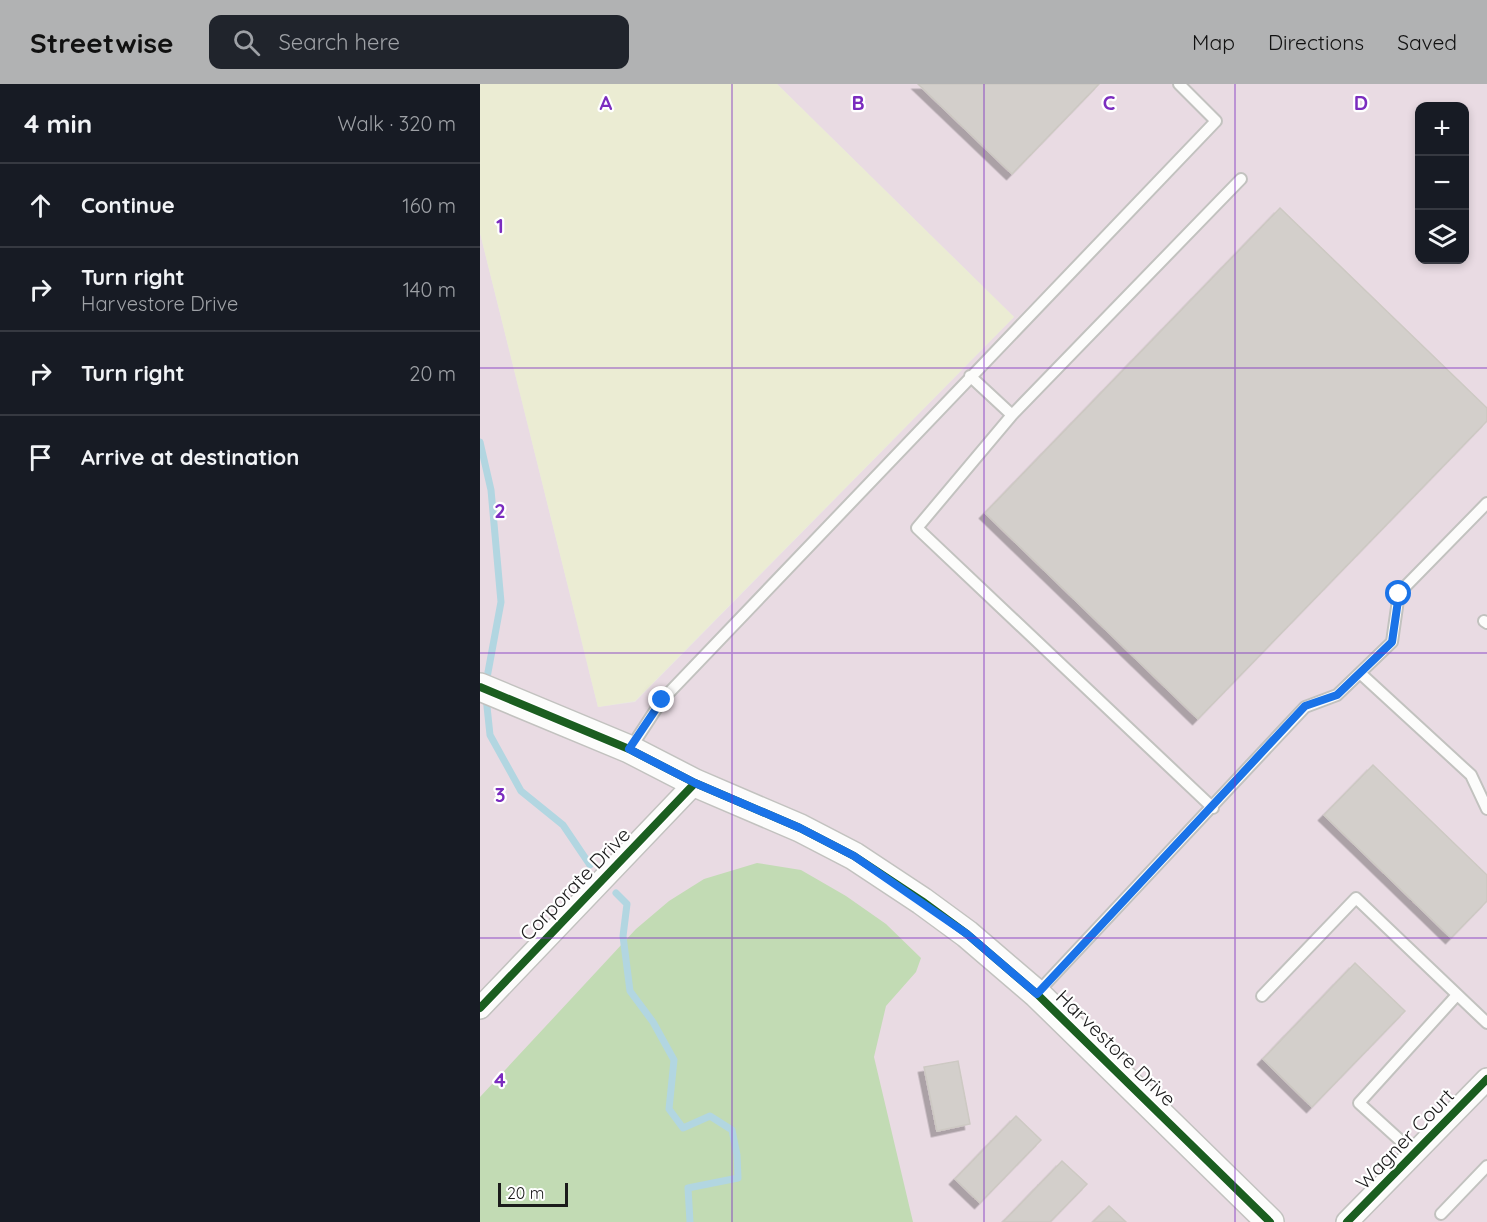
<!DOCTYPE html>
<meta charset="utf-8">
<style>
:root{--surface:#171b24;--page:#20242c;--text:#f1f3f6;--muted:#9ea1a6;--line:#363941;--accent:#b1b2b3}
body{margin:0;font-family:Quicksand,sans-serif;background:var(--page);color:var(--text)}
.controls{position:absolute;right:18px;top:18px;display:grid;overflow:hidden;border-radius:12px;box-shadow:0 3px 9px #0003}
.controls button{width:54px;height:54px;display:grid;place-items:center;padding:0;border:0;border-bottom:2px solid var(--line);background:var(--surface);color:var(--text);font:30px sans-serif}
.scale{position:absolute;left:18px;bottom:15px;width:70px;box-sizing:border-box;padding-left:6px;border:3px solid #1b1b1b;border-top:0;font-size:16px;line-height:21px;white-space:nowrap;color:#1b1b1b;-webkit-text-stroke:4px #fff;paint-order:stroke}
.stop{position:absolute;width:18px;height:18px;margin:-14px;border:4px solid #1a73e8;border-radius:50%;background:#fff}
.stop.end{background:#1a73e8;border-color:#fff;box-shadow:0 2px 6px #0008}
.list{margin:0;padding:0;list-style:none}
h2{display:flex;justify-content:space-between;align-items:center;height:78px;margin:0;padding:0 24px;font-size:26px}
h2 small{font-size:20px;font-weight:400;color:var(--muted)}
.list li{display:grid;grid-template-columns:39px 1fr auto;gap:18px;align-items:center;box-sizing:border-box;height:84px;padding:0 24px;border-top:2px solid var(--line)}
.list b{display:block;font-size:22px;white-space:nowrap}
.list p{margin:0;font-size:20px;white-space:nowrap;color:var(--muted)}
.list em{font-size:20px;font-style:normal;color:var(--muted)}
.icon{flex:none;width:33px;height:33px;fill:none;stroke:currentColor;stroke-width:2;stroke-linecap:round;stroke-linejoin:round}
.map{position:relative;flex:none;width:1007px;height:1138px;overflow:hidden}
header{display:flex;align-items:center;gap:36px;box-sizing:border-box;height:84px;padding:0 30px;background:var(--accent);color:#111}
header strong{font-size:28px}
nav{display:flex;gap:33px;margin-inline-start:auto;font-size:21px}
.search{width:420px;height:54px;background:var(--page);display:flex;align-items:center;gap:15px;box-sizing:border-box;padding:0 21px;border-radius:12px;color:var(--muted);font-size:22px}
main{display:flex}
aside{flex:1;background:var(--surface)}
.map>svg:first-child{display:block}
</style>
<header>
<strong>Streetwise</strong>
<div class="search"><svg class="icon" aria-label="search" viewBox="0 0 24 24"><circle cx="10" cy="10" r="6"/><path d="M15 15l6 6"/></svg>Search here</div>
<nav><a>Map</a><a>Directions</a><a>Saved</a></nav>
</header>
<main>
<aside>
<h2>4 min<small>Walk · 320 m</small></h2>
<ul class="list">
<li><svg class="icon" aria-label="ahead" viewBox="0 0 24 24"><path d="M12 20V5M6 11l6-6 6 6"/></svg><div><b>Continue</b></div><em>160 m</em></li>
<li><svg class="icon" aria-label="right" viewBox="0 0 24 24"><path d="M7 20v-9h11M14 6l5 5-5 5"/></svg><div><b>Turn right</b><p>Harvestore Drive</p></div><em>140 m</em></li>
<li><svg class="icon" aria-label="right" viewBox="0 0 24 24"><path d="M7 20v-9h11M14 6l5 5-5 5"/></svg><div><b>Turn right</b></div><em>20 m</em></li>
<li><svg class="icon" aria-label="arrive" viewBox="0 0 24 24"><path d="M6 21V4h12l-3 4 3 4H6"/></svg><div><b>Arrive at destination</b></div></li>
</ul>
</aside>
<div class="map">
<svg width="1007" height="1138" viewBox="0 0 1007 1138">
<defs>
<filter id="shadow"><feDropShadow dx="-5.5" dy="5.5" stdDeviation="0" flood-color="#0004"/></filter>
</defs>
<rect width="100%" height="100%" fill="#eae8e2"/>
<path fill="#e9dbe3" fill-rule="evenodd" d="M297 0H1007V1138H0V149L118 623 155 618 534 233ZM940 22H984V176H940Z"/>
<path fill="#ebecd3" d="M0 0H297L534 233 155 617 118 623 0 149Z"/>
<path fill="#c2dbb4" d="M277 779 321 786 366 812 406 840 441 874 436 888 406 922 394 973 433 1138H0V1013L156 845 189 817 224 795Z"/>
<g fill="none" stroke-linecap="round" stroke-linejoin="round">
<path stroke="#b2d6e1" stroke-width="7" d="M0 358 11 406 21 518 6 599
M6 613 10 651 41 707 83 741 110 781
M136 809 147 820 143 852 150 907 173 938 194 976 189 1025 203 1044 230 1032 252 1046 257 1071 258 1094 208 1104 210 1138"/>
</g>
<path fill="#d3cfcb" stroke="#cdc9c3" stroke-width="1.5" filter="url(#shadow)" d="M438 0H619L532 90Z
M800 124 1007 324V337L718 635 505 429Z
M893 681 1007 791V817L971 854 844 731Z
M875 879 925 927 832 1023 783 975Z
M478 977 490 1040 457 1047 444 983Z
M536 1032 561 1056 500 1119 475 1095Z
M582 1077 607 1100 570 1138H523Z
M629 1122 646 1138H613Z"/>
<g fill="none" stroke-linecap="round" stroke-linejoin="round">
<g stroke="#c2c2bf" stroke-width="14">
<path id="service" d="M490 292 532 331
M1004 537 1007 539
M880 589 991 691 1007 725
M150 665 182 616 736 37 699 0
M733 724 437 444 532 331 761 95
M557 909 825 623 857 611 912 558 919 509 1007 419
M782 912 876 814 1007 939
M934 1069 879 1019 977 911
M961 1130 1007 1082"/>
</g>
<g stroke="#c2c2bf" stroke-width="24">
<path id="minor" d="M0 924 215 699
M867 1138 1007 995"/>
</g>
<g stroke="#c2c2bf" stroke-width="30">
<path id="tertiary" d="M0 603 149 665 215 699 320 744 374 772 442 817 487 850 557 910 790 1138"/>
</g>
<use href="#service" stroke="#fcfcfb" stroke-width="10"/>
<use href="#minor" stroke="#fcfcfb" stroke-width="21"/>
<use href="#tertiary" stroke="#fcfcfb" stroke-width="27"/>
<g stroke="#fff" stroke-width="11">
<path id="cycleway" d="M0 603 149 665 215 699 320 744 374 772 442 817 487 850 557 910 790 1138
M0 924 215 699
M867 1138 1007 995"/>
</g>
<use href="#cycleway" stroke="#1b5e20" stroke-width="8"/>
</g>
<g fill="none" stroke-linecap="round" stroke-linejoin="round">
<path stroke="#1a73e8" stroke-width="8" d="M182 616 149 665 215 699 320 744 374 772 487 850 557 910 825 622 857 611 912 558 919 510"/>
</g>
<path fill="none" stroke="#7b2cbf" stroke-width="1.5" stroke-opacity="0.55" d="M252 0V1138M504 0V1138M755 0V1138M0 284H1007M0 569H1007M0 854H1007"/>
<g text-anchor="middle" stroke-width="4.5" stroke-linejoin="round" paint-order="stroke">
<g font-size="20" fill="#1b1b1b" stroke="#fff">
<text transform="translate(95 800) rotate(-46)" y="7">Corporate Drive</text>
<text transform="translate(636 964) rotate(44)" y="7">Harvestore Drive</text>
<text transform="translate(925 1055) rotate(-46)" y="7">Wagner Court</text>
</g>
</g>
<g font-size="20" text-anchor="middle" font-weight="bold" fill="#7b2cbf" stroke="#fff" stroke-width="4.5" stroke-linejoin="round" paint-order="stroke">
<text x="126" y="26">A</text>
<text x="378" y="26">B</text>
<text x="629" y="26">C</text>
<text x="881" y="26">D</text>
<text x="20" y="149">1</text>
<text x="20" y="434">2</text>
<text x="20" y="718">3</text>
<text x="20" y="1003">4</text>
</g>
</svg>
<div class="controls">
<button>+</button>
<button>−</button>
<button><svg class="icon" aria-label="layers" viewBox="0 0 24 24"><path d="M12 4l9 5-9 5-9-5zM3 14l9 5 9-5"/></svg></button>
</div>
<div class="scale">20 m</div>
<div class="stop" style="left:919px;top:510px"></div>
<div class="stop end" style="left:182px;top:616px"></div>
</div>
</main>
